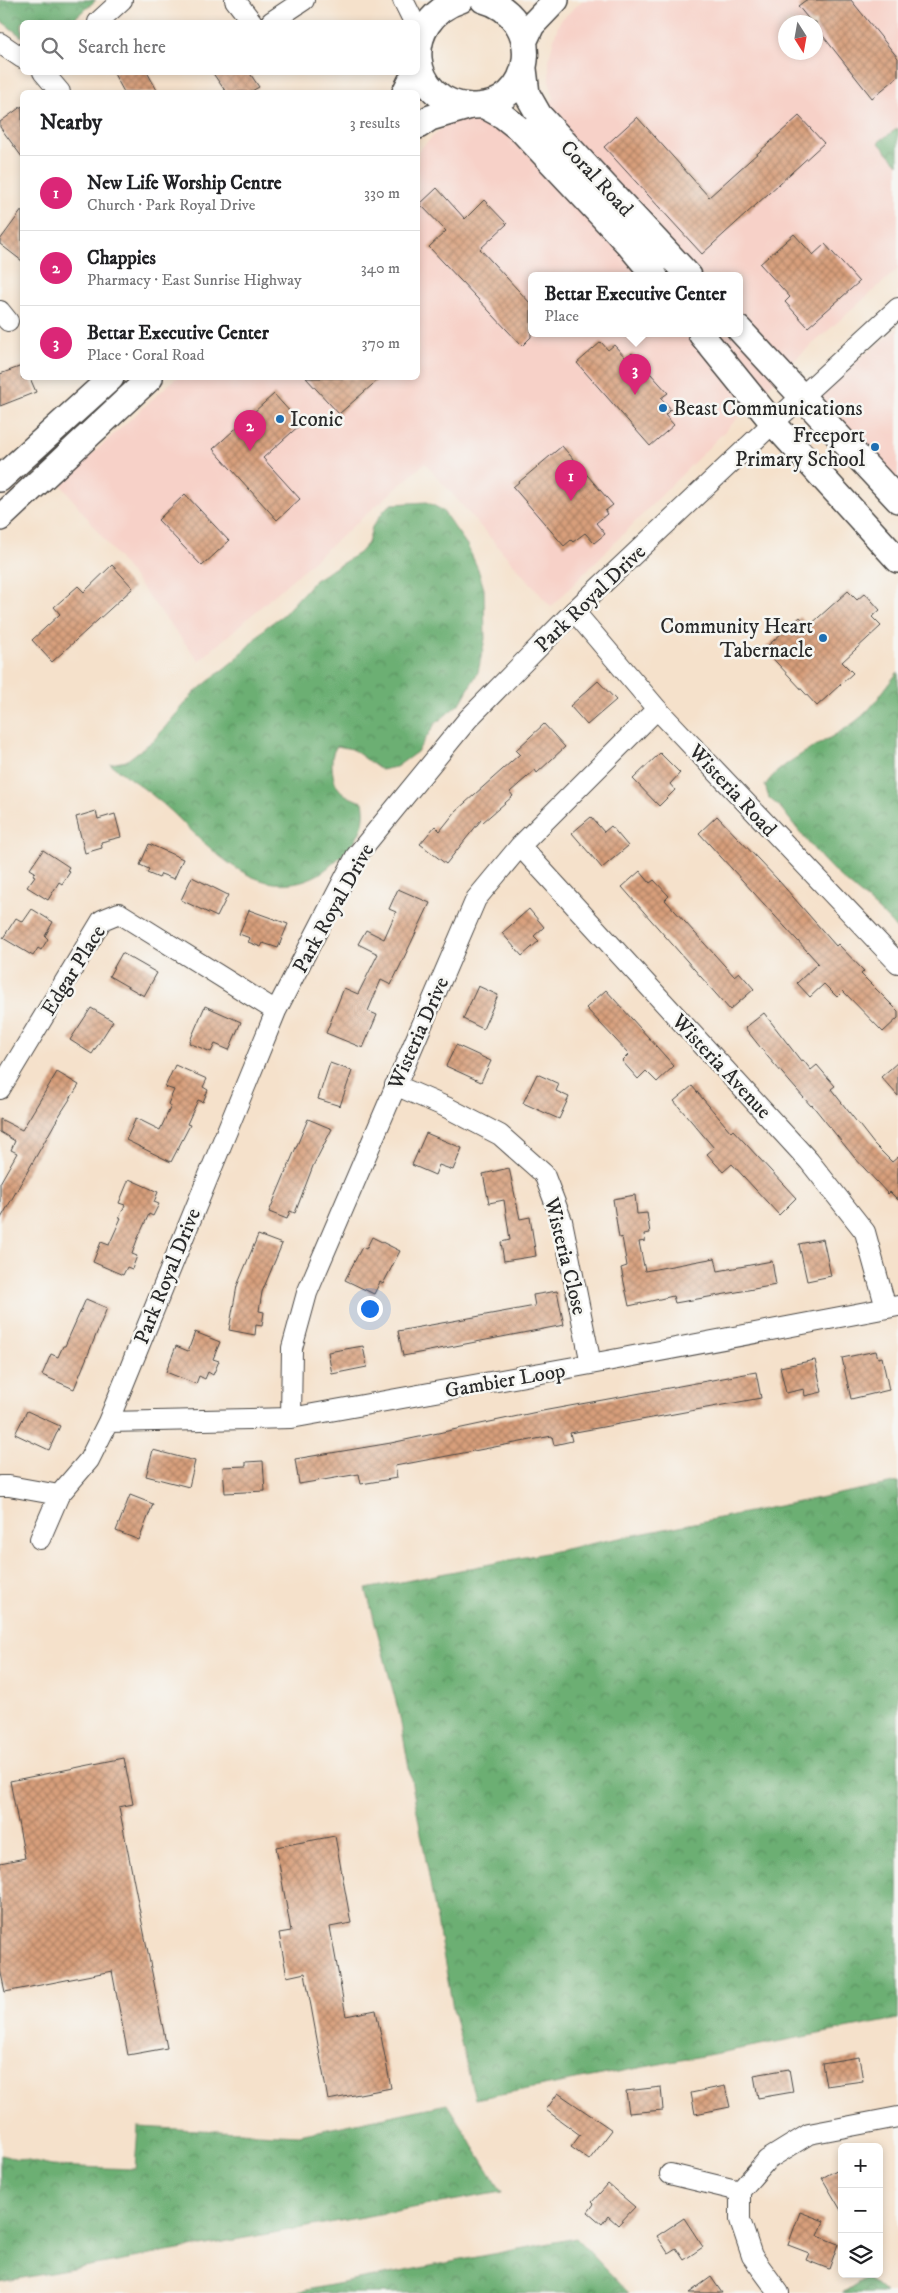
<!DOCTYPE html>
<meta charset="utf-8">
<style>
:root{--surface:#fff;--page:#f2f2f2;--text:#202124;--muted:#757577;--line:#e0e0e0;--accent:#db2777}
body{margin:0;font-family:"IM FELL DW Pica",serif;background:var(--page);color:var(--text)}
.controls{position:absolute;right:15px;bottom:15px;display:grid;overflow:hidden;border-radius:8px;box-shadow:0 2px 8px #0003}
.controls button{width:45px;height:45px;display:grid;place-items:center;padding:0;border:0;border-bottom:1px solid var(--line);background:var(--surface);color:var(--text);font:25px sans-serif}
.compass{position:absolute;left:778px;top:15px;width:45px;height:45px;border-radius:50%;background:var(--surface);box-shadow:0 2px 8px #0003;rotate:169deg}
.you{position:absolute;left:369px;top:1308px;width:18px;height:18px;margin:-12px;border:4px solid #fff;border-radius:50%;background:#1a73e8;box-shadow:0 0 0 8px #1a73e833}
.badge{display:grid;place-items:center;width:32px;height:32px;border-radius:50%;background:var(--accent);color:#fff;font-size:16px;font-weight:700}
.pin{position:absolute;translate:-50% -41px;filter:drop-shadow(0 1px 2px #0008)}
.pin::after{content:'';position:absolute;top:26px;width:18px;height:15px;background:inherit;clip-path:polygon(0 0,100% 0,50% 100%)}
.popup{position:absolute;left:528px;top:272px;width:215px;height:65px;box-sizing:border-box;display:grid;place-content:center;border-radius:8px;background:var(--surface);filter:drop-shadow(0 1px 4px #0005);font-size:16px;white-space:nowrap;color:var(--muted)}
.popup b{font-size:19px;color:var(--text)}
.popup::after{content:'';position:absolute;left:50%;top:100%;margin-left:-10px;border:10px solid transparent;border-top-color:var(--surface)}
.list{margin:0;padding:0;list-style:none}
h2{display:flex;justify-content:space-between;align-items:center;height:65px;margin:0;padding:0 20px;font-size:21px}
h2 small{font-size:16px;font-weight:400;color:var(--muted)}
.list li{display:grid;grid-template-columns:32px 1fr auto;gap:15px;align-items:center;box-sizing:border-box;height:75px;padding:0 20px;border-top:1px solid var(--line)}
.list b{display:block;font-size:19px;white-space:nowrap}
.list p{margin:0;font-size:16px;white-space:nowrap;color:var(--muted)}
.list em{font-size:16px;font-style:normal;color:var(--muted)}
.icon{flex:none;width:28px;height:28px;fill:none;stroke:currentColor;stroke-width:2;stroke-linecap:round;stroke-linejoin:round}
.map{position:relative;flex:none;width:898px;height:2293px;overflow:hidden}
.search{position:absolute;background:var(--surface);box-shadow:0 2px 8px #0003;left:20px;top:20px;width:400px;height:55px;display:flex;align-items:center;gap:12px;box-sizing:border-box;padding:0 18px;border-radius:8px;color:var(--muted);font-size:19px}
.panel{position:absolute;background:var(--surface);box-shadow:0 2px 8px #0003;left:20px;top:90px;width:400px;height:290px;border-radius:8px}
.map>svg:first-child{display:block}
</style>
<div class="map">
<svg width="898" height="2293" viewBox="0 0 898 2293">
<defs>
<pattern id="forest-crowns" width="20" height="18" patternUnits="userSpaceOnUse" patternTransform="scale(1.25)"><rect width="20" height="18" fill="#6caf73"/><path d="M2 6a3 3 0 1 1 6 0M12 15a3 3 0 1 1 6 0" fill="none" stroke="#598f5f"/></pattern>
<pattern id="building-cross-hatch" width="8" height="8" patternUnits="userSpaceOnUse" patternTransform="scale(1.25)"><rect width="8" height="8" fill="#d89f7b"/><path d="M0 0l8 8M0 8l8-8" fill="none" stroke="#af8265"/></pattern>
</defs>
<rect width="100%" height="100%" fill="#f6f6f2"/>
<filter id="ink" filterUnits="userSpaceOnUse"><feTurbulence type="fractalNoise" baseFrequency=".02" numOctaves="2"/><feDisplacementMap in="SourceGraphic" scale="10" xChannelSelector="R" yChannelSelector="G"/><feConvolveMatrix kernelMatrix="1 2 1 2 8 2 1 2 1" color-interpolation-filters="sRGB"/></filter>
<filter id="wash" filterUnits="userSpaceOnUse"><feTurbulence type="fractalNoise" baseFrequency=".0096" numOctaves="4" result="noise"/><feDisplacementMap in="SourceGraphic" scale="20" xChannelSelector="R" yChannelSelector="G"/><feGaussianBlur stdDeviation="1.12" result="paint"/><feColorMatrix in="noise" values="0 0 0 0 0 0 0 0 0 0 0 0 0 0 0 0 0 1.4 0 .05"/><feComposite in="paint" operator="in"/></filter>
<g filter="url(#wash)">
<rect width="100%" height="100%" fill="#f5e1cb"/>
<path fill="#f7d1c8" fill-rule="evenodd" d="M583 0H898V128L878 142 898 164V269L799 356 551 607 425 463 199 661 60 483 176 378H418V151L448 122 481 119 497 123 517 138 554 98 549 80V58L555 35 560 21ZM786 22H816V52H786ZM531 276H739V334H531Z
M898 328V493L806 401Z"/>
<path fill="url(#forest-crowns)" stroke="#4c6d4f" d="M0 0H96L70 22H22V37L0 20Z
M898 128V164L878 142Z
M427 502 442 510 467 545 478 569 484 589 485 639 478 672 461 702 435 724 417 752 396 767 381 770 352 749 337 746C332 753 332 757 332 765 333 788 342 796 363 802 368 824 357 843 339 858 333 863 326 870 319 874 254 909 205 840 162 803 146 789 127 777 110 764L126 761 154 740 195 692 236 659 266 627 283 615 315 580 359 553 368 543 372 527 385 509 392 504Z
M898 672V931C881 910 858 893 838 875 817 855 798 830 780 807L769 798 765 786C780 759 836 739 861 717 875 705 886 686 898 672Z
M898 1482V2019L475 2099 454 2014 399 1713 366 1589Z
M447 2104 502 2192 0 2282V2155L52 2166 135 2169 138 2127 299 2135Z
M576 2238 629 2293H290Z
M867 2277 885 2293H842Z"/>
<g id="blocks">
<path fill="url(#building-cross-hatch)" d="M806 0H851L898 58V77L872 98 816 27V22H811L798 6Z
M113 72H147L158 92H124Z
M212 72H249L259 87 250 92H226Z
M22 106V157L0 127V122Z
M799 116 824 143 702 254 604 147 637 117 709 197Z
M437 188 465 219 484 200 507 224 480 249 531 304V337L522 346 429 247 446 231 420 204Z
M22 210V261L0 244V240Z
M794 234 813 255 825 244 859 282 808 327 785 302 790 297 760 264Z
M601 342 608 350 614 345 626 358 632 353 668 393 661 398 671 409 665 415 674 425 650 446 577 363Z
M22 366V378H30L36 392 0 406V374Z
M306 378H380L339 414Z
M274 394 301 424 263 458 300 499 277 520 213 449Z
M562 446 613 505 605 511 607 514 596 523 605 534 594 543 585 533 573 542 571 540 564 546 513 487Z
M185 494 229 541 202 566 158 520Z
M112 565 133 588 52 662 32 640 60 614 54 607 78 586 84 592Z
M848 591 857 600 865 593 880 610 872 617 881 626 842 662 853 673 817 706 764 649 800 617 809 626Z
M598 681 616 700 587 725 570 706Z
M544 724 565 747 537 773 535 770 510 792 513 796 483 822 481 820 446 864 420 844 435 826 440 831 456 811 520 754 516 750Z
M660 753 680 773 670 784 675 790 659 806 633 779Z
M96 811 98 819 115 814 121 837 101 842 102 848 85 853 76 817Z
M717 816 779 881 836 946 838 944 864 971 861 974 898 1011V1018L883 1032 843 991 837 997 824 984 810 997 797 983 818 963 699 833Z
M591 817 604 832 611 826 628 846 602 868 572 833Z
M149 844 183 859 174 879 161 874 159 878 147 873 149 869 140 865Z
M43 850 69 867 67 870 70 872 62 884 59 882 48 900 27 887 35 876 33 875 35 872 30 869Z
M640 871 650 883 654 880 669 896 665 900 734 976 739 972 754 989 730 1010 622 887Z
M192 877 228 895 217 917 181 900Z
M398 889 430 903 391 985 381 980 368 1011 377 1015 363 1048 326 1033 344 988 358 994 378 954 358 944 366 930 384 939 396 912 389 909Z
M32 909 53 922 45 936 48 939 41 950 38 948 33 956 3 938 16 918 23 922Z
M529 909 544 927 534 936 539 941 522 956 502 933Z
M249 910 288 924 278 948 263 943 261 947 248 942 250 938 239 934Z
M122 953 157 973 144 996 109 976Z
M478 986 498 995 483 1029 463 1019Z
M606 990 674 1066 657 1082 646 1071 638 1079 622 1061 629 1054 586 1008Z
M205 1006 241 1022 229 1050 215 1044 211 1052 189 1043Z
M91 1008 113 1021 92 1054 70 1040Z
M764 1013 801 1061 803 1060 811 1070 817 1065 835 1086 831 1089 874 1144 892 1162 898 1157V1200L890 1192 888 1194 854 1157 812 1105 811 1106 768 1057 745 1028Z
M456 1045 491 1061 481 1082 446 1066Z
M898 1062V1096L881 1077Z
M330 1063 352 1071 340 1106 318 1099Z
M175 1065 207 1079 203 1087 208 1090 203 1102 198 1100 187 1124 190 1125 171 1162 126 1140 136 1118 160 1130 171 1106 168 1104 174 1090 165 1087Z
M57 1072 79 1085 59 1116 0 1220V1183L17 1153 11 1150 15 1141 0 1132V1119L22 1130Z
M537 1074 559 1084 556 1091 569 1097 559 1119 523 1103Z
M692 1086 731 1132 733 1130 796 1198 779 1215 732 1164 723 1172 707 1154 714 1148 674 1101Z
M308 1119 332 1129 313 1166 295 1213 290 1211 287 1219 269 1212Z
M426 1133 462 1148 453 1170 439 1165 435 1175 412 1165Z
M509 1168 520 1219 530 1217 536 1256 504 1261 501 1242 510 1240 504 1200 489 1203 483 1174Z
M129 1179 158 1192 154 1202 159 1204 153 1216 149 1214 137 1240 132 1254 137 1256 132 1269 127 1267 123 1275 93 1262 101 1242 109 1245 121 1218H119L125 1205 119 1203Z
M635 1195 637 1214 647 1213 650 1233 644 1234 645 1241 639 1242 645 1271 715 1258 718 1271 772 1261 776 1285 675 1303 673 1296 629 1306 621 1268 627 1266 622 1237 619 1238 613 1199Z
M258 1235 282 1244 262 1292 259 1311 264 1312 262 1326 256 1325 255 1335 229 1330 237 1286Z
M372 1237 400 1251 383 1284 380 1282 374 1294 345 1280 362 1247 366 1249Z
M823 1239 831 1276 807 1281 799 1244Z
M557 1291 564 1325 403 1356 398 1331 535 1306 533 1295Z
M86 1299 107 1308 74 1389 42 1375 51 1354 58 1357 63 1346H65Z
M195 1332 220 1342 213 1359 219 1361 213 1375 208 1372 205 1379 199 1376 196 1384 166 1372 176 1346 188 1351Z
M363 1346 367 1367 332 1374 328 1352Z
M876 1351 878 1358 882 1357 889 1390 851 1399 842 1358Z
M815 1360 822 1392 805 1396 804 1389 786 1393 780 1367Z
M756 1372 761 1398 570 1433 572 1441 554 1445 552 1436 395 1466 397 1478 361 1484 359 1474 299 1484 295 1459 391 1443 537 1412Z
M27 1411 60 1426 49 1450 15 1434Z
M153 1450 195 1461 189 1487 146 1476Z
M263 1461 265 1491 225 1493 223 1467 246 1466V1462Z
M130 1495 153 1504 139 1540 116 1531Z
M124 1758 133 1804 119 1807 167 2048 128 2055 112 1971 5 1992 0 1969V1863L25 1858 10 1781Z
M335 1836 351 1923 330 1927 346 2016 376 2010 391 2088 328 2100 305 1973 287 1977 279 1933 291 1931 276 1847Z
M859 2057 863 2081 826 2086 822 2063Z
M789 2069 793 2092 758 2098 754 2075Z
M725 2086 730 2107 695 2114 691 2093Z
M661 2087 663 2110 629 2113 626 2091Z
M558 2093 612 2130 589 2160 571 2147 580 2135 546 2110Z
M842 2167V2212L822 2178Z
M608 2184 635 2207 618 2225 608 2216 602 2224 588 2212 594 2204 592 2202Z
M800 2212 824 2221 818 2236 838 2244 829 2269 806 2260 809 2253 788 2245Z
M684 2218 703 2247 684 2260 676 2248 668 2253 657 2236Z
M711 2277 722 2293H689Z"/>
</g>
</g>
<g filter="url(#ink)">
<use href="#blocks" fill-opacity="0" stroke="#494643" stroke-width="1"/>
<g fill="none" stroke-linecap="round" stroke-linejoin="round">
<g stroke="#494643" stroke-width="22">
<path id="minor" d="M235 0 252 22
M403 0 414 22
M98 22 122 0
M271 22 304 0
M0 43 22 58
M43 72 60 92
M0 311 8 321
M574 611 657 709 898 963
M520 846 809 1161 865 1232 886 1308
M395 1085 446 1107 500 1135 544 1174 562 1221 591 1364
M0 1089 102 920 119 913 276 1011
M291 1418 292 1348 307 1293 476 899 520 846 657 709
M108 1422 291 1418 591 1364 898 1306
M0 1486H9L59 1495
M40 1539 59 1495 89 1460 108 1422 276 1011 356 856 468 719 574 611 773 423 898 308
M670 2174 740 2191
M779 2293 752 2256 740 2220V2191L767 2160 809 2134 898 2117"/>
</g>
<g stroke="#494643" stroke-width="28">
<path id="major" d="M461 0C399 20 408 103 471 106 535 109 547 17 483 0
M525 40 532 25 556 0
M524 69 527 94 539 115 689 276
M405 92 415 72
M483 105 503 116 522 131 629 245 655 276
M418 126 430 118 471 106
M739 329 898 500
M701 334 773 423 898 560
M0 479 111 378
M0 518 150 378"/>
</g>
<use href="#minor" stroke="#fff" stroke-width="20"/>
<use href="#major" stroke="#fff" stroke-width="25"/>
</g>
</g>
<g fill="#1f6fb2" stroke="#f6f6f2" stroke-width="2">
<circle cx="663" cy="408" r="5"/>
<circle cx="280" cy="419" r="5"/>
<circle cx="875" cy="447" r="5"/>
<circle cx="823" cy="638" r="5"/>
</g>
<g text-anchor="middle" stroke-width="5" stroke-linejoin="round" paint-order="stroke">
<g font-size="21" fill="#2b2b2b" stroke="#f6f6f2">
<text transform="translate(597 178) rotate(47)" y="7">Coral Road</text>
<text transform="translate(590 598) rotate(-44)" y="7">Park Royal Drive</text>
<text transform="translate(733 790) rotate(47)" y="7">Wisteria Road</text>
<text transform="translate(333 908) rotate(-61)" y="7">Park Royal Drive</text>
<text transform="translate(73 970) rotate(-58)" y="7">Edgar Place</text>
<text transform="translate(418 1033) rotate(-66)" y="7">Wisteria Drive</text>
<text transform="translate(722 1066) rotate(47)" y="7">Wisteria Avenue</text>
<text transform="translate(566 1256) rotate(76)" y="7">Wisteria Close</text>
<text transform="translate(167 1276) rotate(-68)" y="7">Park Royal Drive</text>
<text transform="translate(505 1380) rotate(-10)" y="7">Gambier Loop</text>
</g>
<g font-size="21" fill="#2b2b2b" stroke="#f6f6f2" text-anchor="start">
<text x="673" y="415">Beast Communications</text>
<text x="290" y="426">Iconic</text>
<text x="865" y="442" text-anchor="end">Freeport<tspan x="865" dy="24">Primary School</tspan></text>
<text x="813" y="633" text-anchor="end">Community Heart<tspan x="813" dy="24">Tabernacle</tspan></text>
</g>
</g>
</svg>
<div class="controls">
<button>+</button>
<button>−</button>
<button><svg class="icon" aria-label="layers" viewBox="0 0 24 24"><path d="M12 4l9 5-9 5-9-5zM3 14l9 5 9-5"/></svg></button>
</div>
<svg class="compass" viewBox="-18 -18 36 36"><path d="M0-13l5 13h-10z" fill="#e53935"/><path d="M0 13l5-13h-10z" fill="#757577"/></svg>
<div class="you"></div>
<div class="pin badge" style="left:571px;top:501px">1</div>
<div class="pin badge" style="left:250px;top:451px">2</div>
<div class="pin badge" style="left:635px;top:395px">3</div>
<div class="popup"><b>Bettar Executive Center</b>Place</div>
<div class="search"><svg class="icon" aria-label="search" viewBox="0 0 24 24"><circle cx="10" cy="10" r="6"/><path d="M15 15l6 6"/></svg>Search here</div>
<section class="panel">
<h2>Nearby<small>3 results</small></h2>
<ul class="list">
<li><span class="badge">1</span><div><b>New Life Worship Centre</b><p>Church · Park Royal Drive</p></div><em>330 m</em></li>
<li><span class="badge">2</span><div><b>Chappies</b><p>Pharmacy · East Sunrise Highway</p></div><em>340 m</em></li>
<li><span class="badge">3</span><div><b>Bettar Executive Center</b><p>Place · Coral Road</p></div><em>370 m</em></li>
</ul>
</section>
</div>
